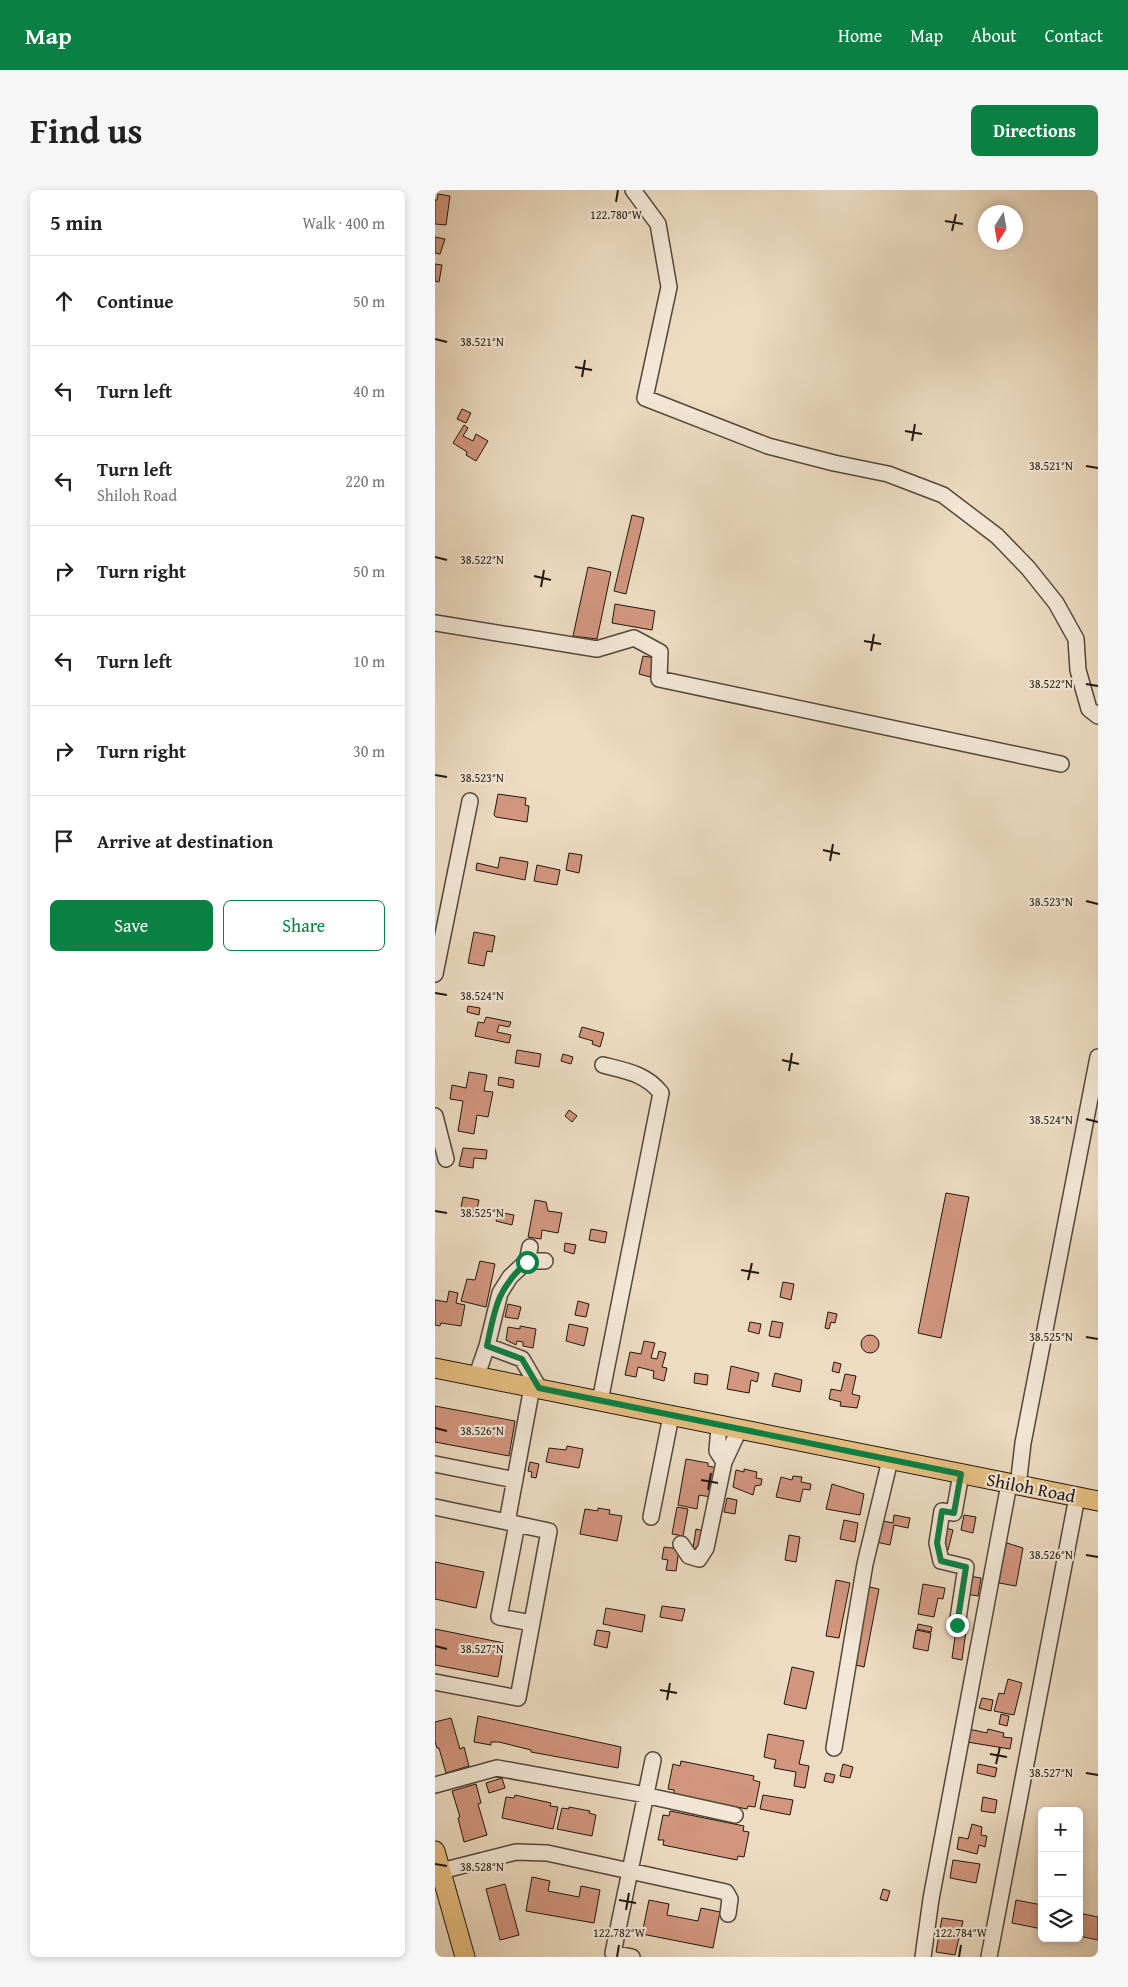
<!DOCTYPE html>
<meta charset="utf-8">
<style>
:root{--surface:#fff;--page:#f6f6f6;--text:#222;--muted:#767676;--line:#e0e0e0;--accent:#0b8043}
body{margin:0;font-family:"Gentium Book Plus",serif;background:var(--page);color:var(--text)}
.controls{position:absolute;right:15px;bottom:15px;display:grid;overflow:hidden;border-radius:8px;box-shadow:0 2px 8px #0003}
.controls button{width:45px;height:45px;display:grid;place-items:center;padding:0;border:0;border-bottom:1px solid var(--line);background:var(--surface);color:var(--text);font:25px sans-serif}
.compass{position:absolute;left:543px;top:15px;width:45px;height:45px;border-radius:50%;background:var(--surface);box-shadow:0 2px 8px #0003;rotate:191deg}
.stop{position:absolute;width:15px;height:15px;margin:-11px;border:4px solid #0b8043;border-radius:50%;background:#fff}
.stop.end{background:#0b8043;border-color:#fff;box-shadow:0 1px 5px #0008}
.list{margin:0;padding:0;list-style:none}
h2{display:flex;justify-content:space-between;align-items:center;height:65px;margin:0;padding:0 20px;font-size:21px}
h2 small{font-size:16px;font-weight:400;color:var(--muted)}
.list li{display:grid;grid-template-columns:32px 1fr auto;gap:15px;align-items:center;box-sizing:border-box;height:90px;padding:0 20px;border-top:1px solid var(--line)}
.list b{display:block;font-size:19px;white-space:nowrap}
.list p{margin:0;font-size:16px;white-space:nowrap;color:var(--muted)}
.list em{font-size:16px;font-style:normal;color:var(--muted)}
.actions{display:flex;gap:10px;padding:15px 20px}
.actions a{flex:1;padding:11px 0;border:1px solid var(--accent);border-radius:8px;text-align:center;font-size:18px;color:var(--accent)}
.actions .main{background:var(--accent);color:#fff}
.icon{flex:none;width:28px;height:28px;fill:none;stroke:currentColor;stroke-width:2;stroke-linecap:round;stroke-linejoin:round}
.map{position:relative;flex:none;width:663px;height:1767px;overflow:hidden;border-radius:8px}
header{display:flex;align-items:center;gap:30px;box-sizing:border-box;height:70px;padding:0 25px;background:var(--accent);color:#fff}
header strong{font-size:24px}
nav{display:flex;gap:28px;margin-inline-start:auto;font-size:18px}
.intro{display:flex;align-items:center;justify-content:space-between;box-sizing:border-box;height:120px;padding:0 30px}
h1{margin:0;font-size:35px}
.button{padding:12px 22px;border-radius:8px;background:var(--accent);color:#fff;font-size:18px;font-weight:700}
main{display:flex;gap:30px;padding:0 30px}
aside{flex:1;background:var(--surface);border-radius:8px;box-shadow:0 2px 8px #0003}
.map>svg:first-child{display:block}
</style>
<header>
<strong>Map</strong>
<nav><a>Home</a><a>Map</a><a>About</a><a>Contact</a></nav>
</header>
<div class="intro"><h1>Find us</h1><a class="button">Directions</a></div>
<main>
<aside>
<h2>5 min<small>Walk · 400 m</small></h2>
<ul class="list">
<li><svg class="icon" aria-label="ahead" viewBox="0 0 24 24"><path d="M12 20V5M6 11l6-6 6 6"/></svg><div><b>Continue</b></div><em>50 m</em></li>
<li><svg class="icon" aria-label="left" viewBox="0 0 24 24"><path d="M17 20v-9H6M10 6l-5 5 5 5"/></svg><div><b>Turn left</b></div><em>40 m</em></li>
<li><svg class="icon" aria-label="left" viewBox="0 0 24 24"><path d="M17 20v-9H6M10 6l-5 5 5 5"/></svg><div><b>Turn left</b><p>Shiloh Road</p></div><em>220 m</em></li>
<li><svg class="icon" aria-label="right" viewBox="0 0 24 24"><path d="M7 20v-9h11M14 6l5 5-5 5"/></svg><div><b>Turn right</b></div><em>50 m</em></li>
<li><svg class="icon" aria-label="left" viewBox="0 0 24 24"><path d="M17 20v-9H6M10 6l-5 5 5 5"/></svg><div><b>Turn left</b></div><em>10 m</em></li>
<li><svg class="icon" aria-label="right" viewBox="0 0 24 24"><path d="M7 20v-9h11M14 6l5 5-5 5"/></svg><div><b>Turn right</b></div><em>30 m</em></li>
<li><svg class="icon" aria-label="arrive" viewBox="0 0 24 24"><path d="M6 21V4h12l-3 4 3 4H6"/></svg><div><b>Arrive at destination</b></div></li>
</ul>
<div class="actions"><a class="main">Save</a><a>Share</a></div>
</aside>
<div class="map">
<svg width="663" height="1767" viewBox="0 0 663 1767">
<rect width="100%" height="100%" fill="#eddcc2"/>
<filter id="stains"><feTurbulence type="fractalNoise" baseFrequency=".004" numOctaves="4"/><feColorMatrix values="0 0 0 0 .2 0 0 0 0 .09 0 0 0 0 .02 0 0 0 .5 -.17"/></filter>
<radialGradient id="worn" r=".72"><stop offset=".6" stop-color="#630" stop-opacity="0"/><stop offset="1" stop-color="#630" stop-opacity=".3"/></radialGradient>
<path fill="#d2967f" stroke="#20170d" d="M3 4 15 6 11 35 0 34V10H2Z
M0 47 10 49 5 64 0 63Z
M0 74 7 75 4 92 0 91Z
M27 219 36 223 31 233 22 229Z
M29 235 33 238 28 246 38 251 41 244 53 251 41 271 31 265 32 262 18 253Z
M197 325 209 328 191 404 179 401Z
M153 377 176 382 162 449 138 446Z
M180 414 220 421 217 440 177 433Z
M208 466 220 468 215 487 204 484Z
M63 604 91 608 90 615 94 616 92 632 61 627 59 625Z
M134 663 147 665 144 683 131 680Z
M65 667 93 672 90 690 41 680 42 673 63 678Z
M102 675 125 680 122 695 99 691Z
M39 742 60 746 57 762 52 761 49 776 33 773Z
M33 816 45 818 44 825 32 822Z
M51 827 76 832 74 837 64 835 62 842 76 845 74 853 40 846 43 832 49 833Z
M147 837 169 843 165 857 157 854 158 851 144 847Z
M82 860 106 864 104 877 80 873Z
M128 864 138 867 136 874 126 871Z
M34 882 52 885 49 901 58 902 53 927 42 925 39 944 23 941 28 911 15 909 17 895 31 898Z
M64 887 79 890 78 898 63 895Z
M134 920 142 926 137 932 130 926Z
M28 958 52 960 51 969 39 968 38 978 24 976Z
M511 1003 534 1007 506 1148 483 1143Z
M28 1007 44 1010 42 1019H39L38 1025 25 1023Z
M100 1010 111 1012 113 1021 127 1023 123 1043 107 1040 106 1049 93 1047Z
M63 1022 79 1025 77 1035 61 1031Z
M156 1039 172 1042 170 1053 154 1050Z
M130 1053 141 1055 139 1064 129 1061Z
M45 1071 60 1074 51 1117 26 1111 32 1089 40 1090Z
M348 1092 359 1094 356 1110 345 1107Z
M14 1101 23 1103 21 1113 30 1115 26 1136 6 1133 5 1136 0 1135V1110L12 1112Z
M143 1111 154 1114 151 1127 140 1125Z
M73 1114 86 1117 83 1129 70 1127Z
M393 1122 402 1124 400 1133 396 1132 394 1139 390 1138Z
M337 1131 348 1133 345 1148 334 1146Z
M315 1132 326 1134 324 1144 313 1141Z
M134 1134 153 1138 149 1156 131 1151Z
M85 1136 101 1139 98 1158 88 1156V1152L82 1151 81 1155 71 1150 73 1137 85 1139Z
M426 1154a9 9 0 1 1 18 0a9 9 0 1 1-18 0Z
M209 1151 220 1153 216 1168 222 1169 224 1161 231 1163 227 1177 232 1178 229 1191 218 1188 219 1181 203 1177 201 1187 190 1185 195 1162 206 1164Z
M399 1172 406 1174 404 1183 397 1181Z
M296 1176 324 1183 322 1192 316 1190 314 1203 292 1199Z
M260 1183 273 1185 272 1195 259 1193Z
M340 1183 367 1190 365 1202 337 1196Z
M410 1184 421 1186 417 1204 425 1206 422 1218 405 1216 406 1212 394 1209 396 1199 406 1201Z
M0 1216 80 1231 74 1266 0 1252Z
M132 1256 148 1259 144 1278 111 1272 114 1258 131 1260Z
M251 1269 273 1273V1276L282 1278 276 1307 264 1305 262 1319 243 1315Z
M95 1272 104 1274 101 1288 96 1287 97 1282 93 1281Z
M309 1279 322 1282 321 1288 327 1289 326 1295 320 1296 318 1305 298 1297 301 1280 309 1282Z
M358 1286 367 1287 366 1292 376 1294 375 1300 368 1299 365 1312 341 1307 346 1287 357 1290Z
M397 1294 429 1304 425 1325 391 1319Z
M292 1308 302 1310 300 1324 289 1322Z
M242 1317 253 1319 248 1346 237 1344Z
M163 1318 175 1320 174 1324 187 1326 182 1351 145 1344 150 1319 163 1321Z
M459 1325 475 1328 473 1338 459 1335 455 1355 441 1352 443 1330 458 1333Z
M529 1325 541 1327 538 1343 526 1340Z
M409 1330 423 1333 420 1352 405 1349Z
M511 1338 518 1340 513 1360 506 1358Z
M261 1339 269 1341 266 1359 258 1358Z
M354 1345 365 1347 361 1372 350 1370Z
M572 1353 588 1358 581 1396 564 1393 569 1361Z
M229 1357 244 1359 241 1381 231 1380 233 1370 227 1369Z
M0 1372 49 1382 41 1418 0 1409Z
M534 1386 546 1388 543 1406 531 1404Z
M401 1390 415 1393 404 1448 391 1446Z
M488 1394 510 1398 508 1409 503 1408 499 1427 483 1424Z
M430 1396 444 1399 429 1477 416 1474Z
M227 1416 250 1419 247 1431 225 1427Z
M171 1418 210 1425 207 1442 168 1434Z
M483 1434 497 1437 496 1442 482 1439Z
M0 1439 69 1453 63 1487 0 1475Z
M162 1440 175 1442 172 1458 159 1455Z
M481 1440 496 1443 493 1461 478 1458Z
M521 1440 531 1441 527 1470 517 1468Z
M357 1477 379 1482 371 1519 349 1514Z
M573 1489 587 1493 579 1525 559 1521 564 1503 569 1504Z
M547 1508 558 1510 556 1521 544 1518Z
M566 1524 574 1526 572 1536 564 1534Z
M43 1526 186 1557 183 1578 96 1562V1560L64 1552H56V1555L39 1552Z
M16 1528 25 1559 29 1557 34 1576 11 1583 4 1558H2L0 1552V1532Z
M534 1539 552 1543 553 1539 569 1543 568 1547 577 1548 575 1559 532 1552Z
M333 1544 369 1551 364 1574 374 1576 370 1598 359 1596 361 1582 339 1578 341 1570 329 1567Z
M246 1571 319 1586 318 1590 325 1592 320 1617 313 1616 312 1619 239 1605V1600L233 1599 238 1574 245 1576Z
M408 1574 418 1577 415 1588 405 1586Z
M543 1574 562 1578 560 1587 542 1583Z
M391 1583 400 1585 398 1593 389 1591Z
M67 1588 70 1598 54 1603 51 1593Z
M41 1594 46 1613 43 1614 52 1645 29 1652 23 1628 25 1627 17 1601Z
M80 1605 116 1613 115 1616 123 1617 118 1639 67 1628 71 1607 79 1608Z
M328 1605 358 1610 355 1625 325 1619Z
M548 1607 562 1610 560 1623 546 1621Z
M134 1617 155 1621 154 1623 161 1625 157 1646 122 1639 127 1618 134 1619Z
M235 1621 309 1636 308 1641 314 1642 309 1667 303 1666 302 1670 228 1655 229 1650H223L228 1625 234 1626Z
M537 1634 547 1637 546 1645 552 1646 550 1657 544 1655 542 1664 522 1659 524 1647 533 1649Z
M518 1670 545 1674 541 1693 515 1688Z
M97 1687 115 1691 113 1701 144 1707 146 1696 165 1700 159 1733 91 1721Z
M70 1694 84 1745 65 1750 51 1699Z
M448 1699 455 1701 452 1711 445 1709Z
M214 1710 234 1714 232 1725 263 1731 266 1718 285 1722 278 1758 207 1744Z
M581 1710 607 1715V1739L577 1733Z
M644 1723 663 1727V1750L644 1746Z
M507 1728 528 1731 520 1765 501 1762Z"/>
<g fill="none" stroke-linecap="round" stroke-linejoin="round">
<g stroke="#53483a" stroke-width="18">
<path id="minor" d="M198 0 223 34 234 97 210 208 333 256 399 273 453 284 508 305 562 346 593 378 621 413 641 449 643 480 654 519 663 526
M0 433 162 459 199 448 225 462 224 489 626 574
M0 784 35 611
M0 926 11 969
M95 1057 92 1071 75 1087 65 1103 52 1156 87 1169 104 1198
M92 1071H110
M42 1185 52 1156
M165 1211 226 903C211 884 192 881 168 875
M284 1236 282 1261 289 1272
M0 1274 80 1290
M583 1296 588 1253 663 867
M0 1317 72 1332
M216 1327 236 1226
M82 1334 64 1427 97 1433
M246 1354 254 1366 264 1369 271 1358 289 1272 304 1240
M522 1435 531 1377 506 1371 502 1353 507 1321 519 1323 526 1284
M0 1492 83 1508 114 1341 72 1332 97 1197
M399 1558 430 1374 455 1270
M0 1595 62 1578 200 1603 300 1625
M6 1681 81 1662 112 1663 291 1702 295 1709 293 1724
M197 1767 178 1763 218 1570
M488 1767 496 1709 574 1294
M554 1767 642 1307"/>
</g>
<g stroke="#20170d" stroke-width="21">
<path id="major" d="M0 1178 663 1311
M0 1661 30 1767"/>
</g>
<use href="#minor" stroke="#f3e8d7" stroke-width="15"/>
<use href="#major" stroke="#e6be81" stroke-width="19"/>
</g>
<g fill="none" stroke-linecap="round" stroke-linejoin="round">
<path stroke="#0b8043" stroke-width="6" d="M92 1072C62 1099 60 1118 52 1156L87 1169 104 1198 526 1284 519 1323 507 1321 502 1353 506 1371 531 1377 522 1435"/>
</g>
<path fill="none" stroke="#20170d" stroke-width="2" d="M181 12 183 0M510 31 528 34M517 41 521 24M0 149 12 152M140 177 157 180M147 187 150 170M470 241 487 244M477 251 480 234M651 276 663 278M0 367 12 370M99 386 116 390M106 397 109 380M429 451 446 454M436 461 439 444M651 494 663 496M0 585 12 587M388 660 405 664M395 671 398 654M651 711 663 714M0 803 12 805M347 870 364 874M354 881 357 863M651 929 663 932M0 1021 12 1023M306 1080 324 1083M313 1090 317 1073M651 1147 663 1149M0 1238 12 1241M266 1290 283 1293M273 1300 276 1283M651 1365 663 1367M0 1456 12 1459M225 1500 242 1503M232 1510 235 1493M555 1564 572 1567M561 1574 565 1557M651 1583 663 1585M0 1674 12 1676M184 1710 201 1713M191 1720 194 1703M182 1767 184 1755M524 1767 526 1755"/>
<g text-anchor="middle" stroke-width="4.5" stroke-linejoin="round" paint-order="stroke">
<g font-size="18" fill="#20170d" stroke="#f3e8d7">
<text transform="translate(596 1298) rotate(11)" y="6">Shiloh Road</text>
</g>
</g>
<g font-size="12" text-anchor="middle" fill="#20170d" stroke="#f3e8d7" stroke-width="4.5" stroke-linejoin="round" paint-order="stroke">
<text x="181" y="29">122.780°W</text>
<text x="47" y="156">38.521°N</text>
<text x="616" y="280">38.521°N</text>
<text x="47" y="374">38.522°N</text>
<text x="616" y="498">38.522°N</text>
<text x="47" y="592">38.523°N</text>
<text x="616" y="716">38.523°N</text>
<text x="47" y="810">38.524°N</text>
<text x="616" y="934">38.524°N</text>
<text x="47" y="1027">38.525°N</text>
<text x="616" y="1151">38.525°N</text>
<text x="47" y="1245">38.526°N</text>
<text x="616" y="1369">38.526°N</text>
<text x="47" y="1463">38.527°N</text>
<text x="616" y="1587">38.527°N</text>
<text x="47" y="1681">38.528°N</text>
<text x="184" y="1747">122.782°W</text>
<text x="526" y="1747">122.784°W</text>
</g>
<rect width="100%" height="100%" filter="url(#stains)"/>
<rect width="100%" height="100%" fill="url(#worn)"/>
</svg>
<div class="controls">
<button>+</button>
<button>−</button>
<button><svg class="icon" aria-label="layers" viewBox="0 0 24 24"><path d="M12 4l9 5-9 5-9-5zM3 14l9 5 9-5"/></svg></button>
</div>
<svg class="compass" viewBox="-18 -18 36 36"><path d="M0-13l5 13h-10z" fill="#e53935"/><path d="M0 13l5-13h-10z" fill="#767676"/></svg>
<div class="stop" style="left:92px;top:1072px"></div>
<div class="stop end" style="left:522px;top:1435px"></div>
</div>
</main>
